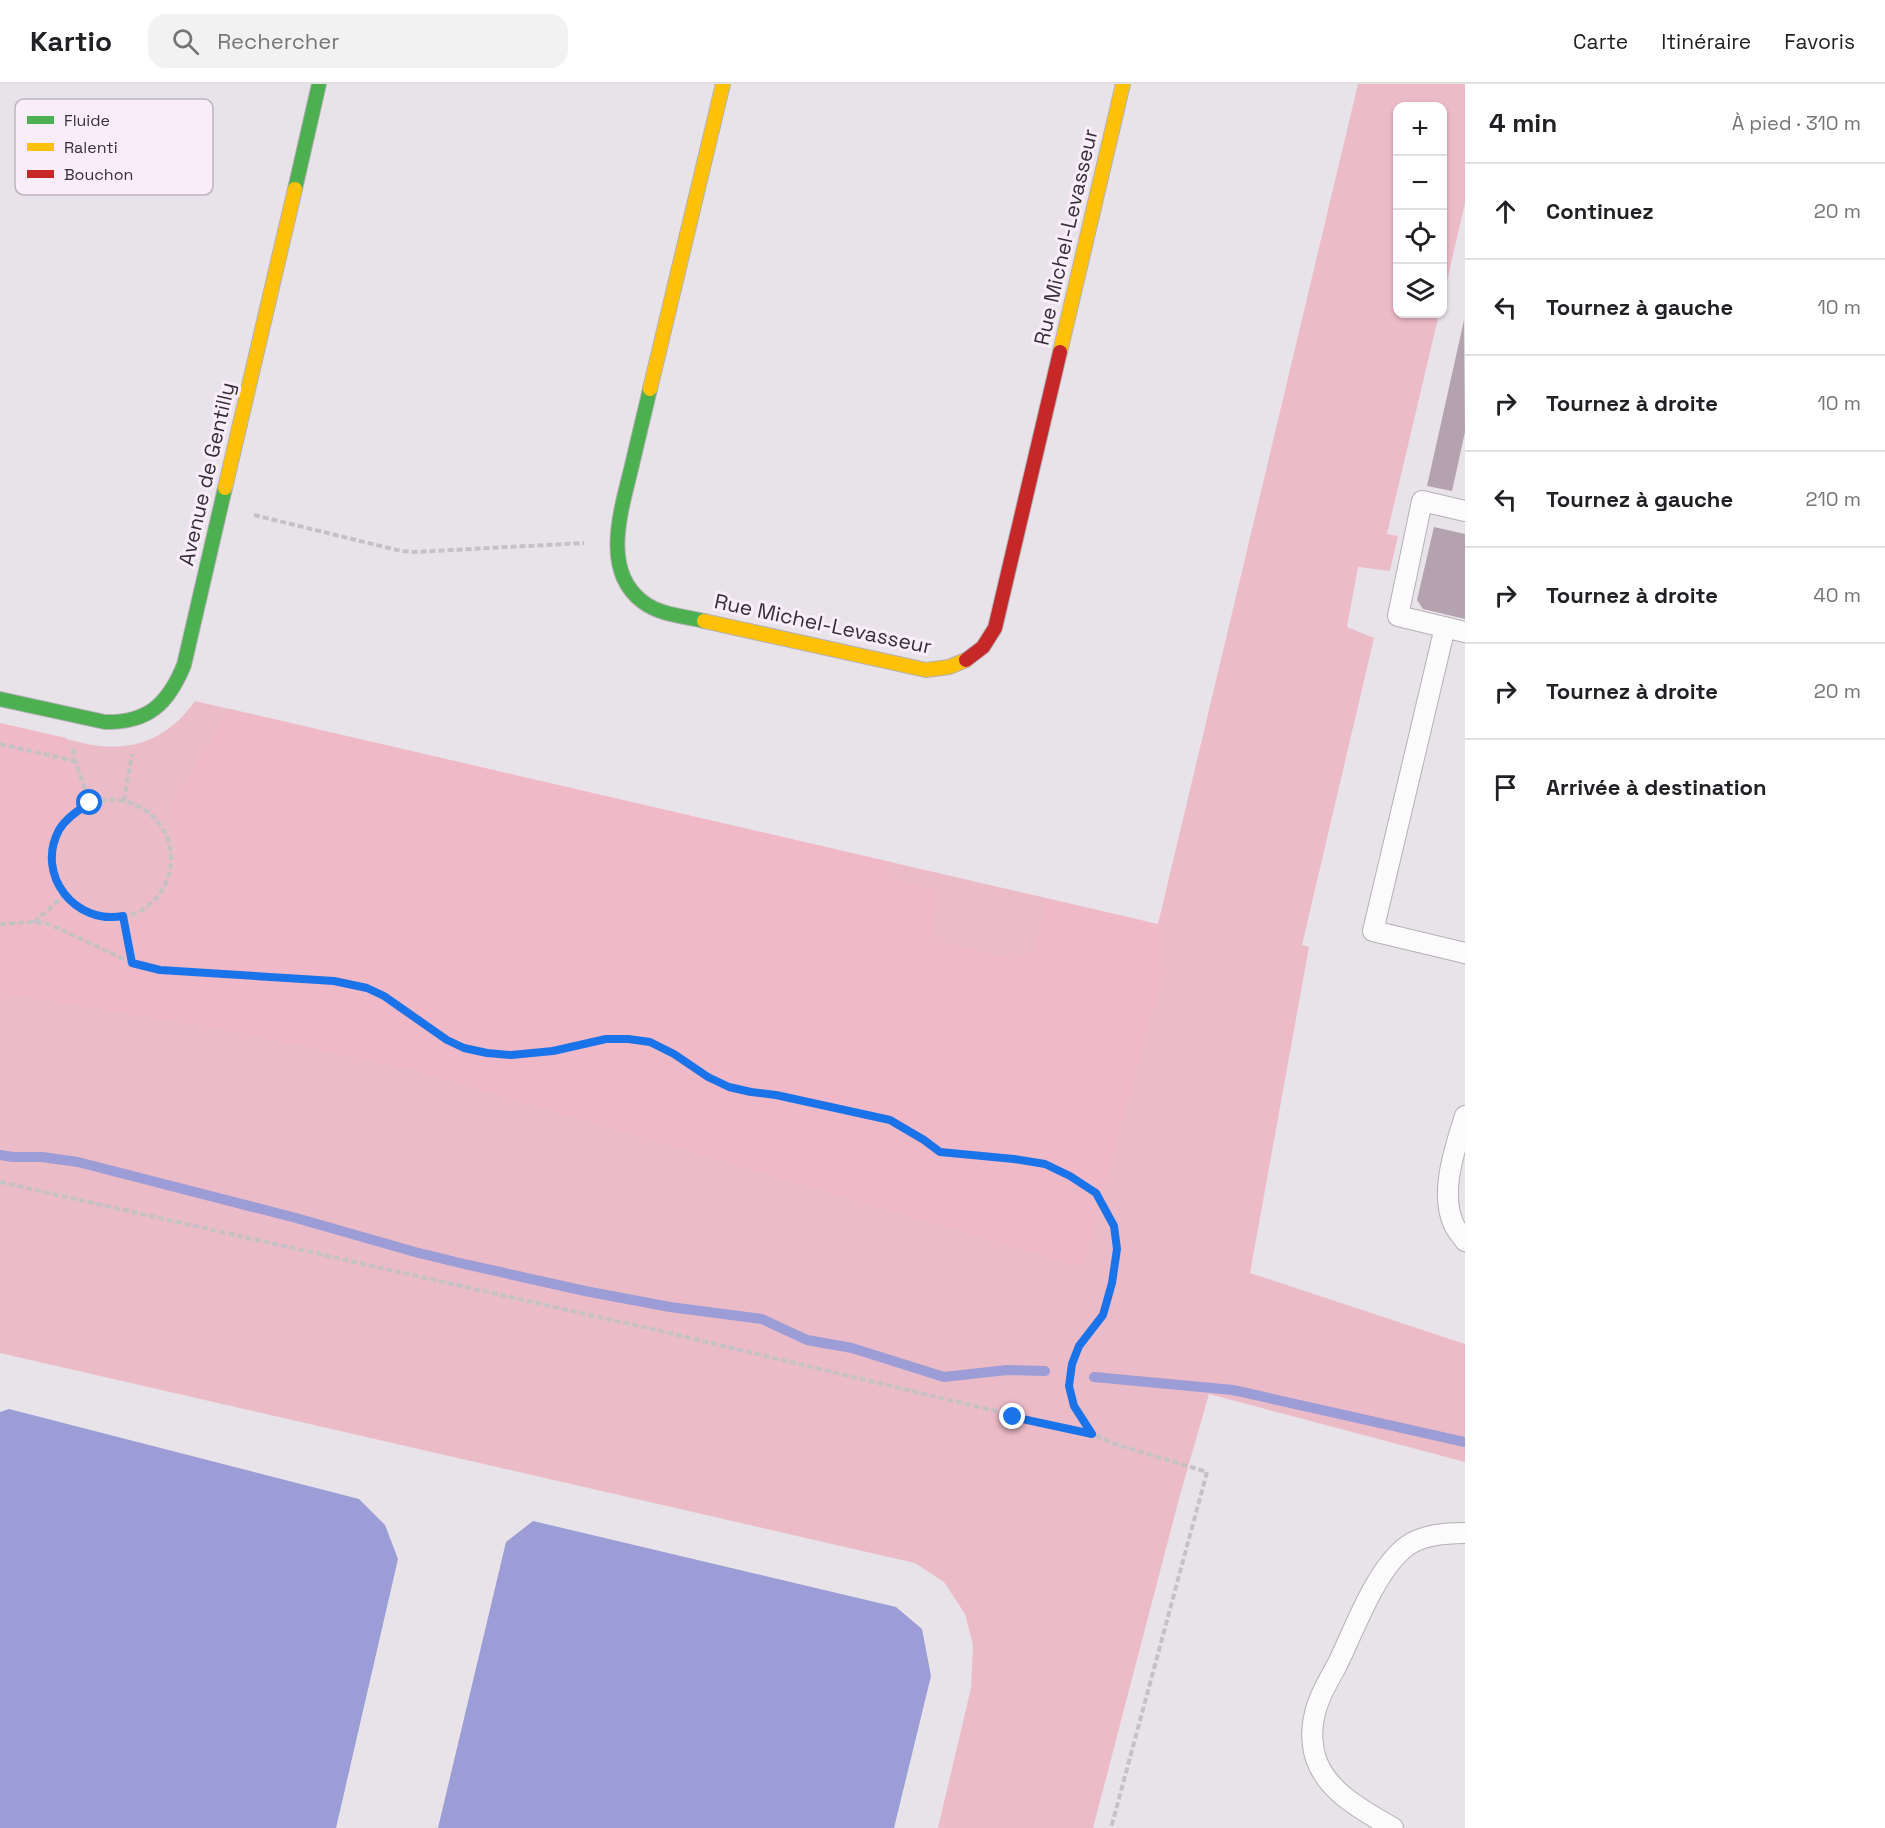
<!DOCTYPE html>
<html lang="fr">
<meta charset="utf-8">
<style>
:root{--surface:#fff;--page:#f2f2f2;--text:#202124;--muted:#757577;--line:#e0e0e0}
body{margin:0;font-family:"Space Grotesk",sans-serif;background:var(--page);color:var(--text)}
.controls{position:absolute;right:18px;top:18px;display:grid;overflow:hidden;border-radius:12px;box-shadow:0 2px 4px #0004}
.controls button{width:54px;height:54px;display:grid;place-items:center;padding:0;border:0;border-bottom:2px solid var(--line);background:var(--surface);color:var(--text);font:30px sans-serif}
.stop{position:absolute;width:18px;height:18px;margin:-14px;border:4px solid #1a73e8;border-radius:50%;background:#fff}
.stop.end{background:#1a73e8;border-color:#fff;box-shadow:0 2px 6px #0008}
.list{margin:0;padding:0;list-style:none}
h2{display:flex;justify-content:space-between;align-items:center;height:78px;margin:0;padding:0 24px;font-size:26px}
h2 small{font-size:20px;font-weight:400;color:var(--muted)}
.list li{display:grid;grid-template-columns:39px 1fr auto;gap:18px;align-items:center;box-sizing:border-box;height:96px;padding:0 24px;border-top:2px solid var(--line)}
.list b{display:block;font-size:22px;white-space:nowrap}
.list em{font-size:20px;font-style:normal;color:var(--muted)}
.icon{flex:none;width:33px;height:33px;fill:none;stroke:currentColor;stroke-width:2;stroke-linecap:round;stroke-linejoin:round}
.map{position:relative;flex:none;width:1465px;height:1744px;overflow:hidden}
header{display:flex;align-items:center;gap:36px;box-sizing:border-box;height:84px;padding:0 30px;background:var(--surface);border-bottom:2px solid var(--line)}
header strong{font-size:28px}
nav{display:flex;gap:33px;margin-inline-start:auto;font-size:21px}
.search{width:420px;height:54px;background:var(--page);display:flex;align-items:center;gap:15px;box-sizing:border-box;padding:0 21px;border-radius:18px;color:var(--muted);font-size:22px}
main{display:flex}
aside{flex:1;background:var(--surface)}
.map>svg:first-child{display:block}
</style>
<header>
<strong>Kartio</strong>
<div class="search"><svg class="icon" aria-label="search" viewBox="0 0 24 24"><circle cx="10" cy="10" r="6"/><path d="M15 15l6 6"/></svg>Rechercher</div>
<nav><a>Carte</a><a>Itinéraire</a><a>Favoris</a></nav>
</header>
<main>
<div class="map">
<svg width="1465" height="1744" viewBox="0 0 1465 1744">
<rect width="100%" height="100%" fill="#e8e3e8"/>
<path fill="#ecbbc8" d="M1358 0H1465V119L1443 214 1442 22H1398V230H1439L1387 450 1398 452 1390 487 1358 483 1347 543 1374 554 1302 861 1309 863 1250 1189 1465 1260V1378L1209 1310 1180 1411 1093 1744H938L971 1604 973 1561 965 1530 944 1498 915 1479 0 1269V639C21 644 42 649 63 654 75 657 88 661 100 662 142 666 171 650 195 617L1158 840Z"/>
<path fill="#f0b9c7" d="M230 625 890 778 887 793 937 806 930 856 1014 875 1036 865 1047 815 1158 841 1162 891 1082 1183 418 987 218 944 0 909V639L66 654 67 668 80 707 71 711 75 721C65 730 54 740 49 753 31 804 85 858 136 836 166 823 177 789 176 760 175 748 169 734 171 723 172 716 181 706 185 700 200 675 215 650 230 625Z"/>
<path fill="#9c9cd6" d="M9 1325 359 1415 385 1441 398 1475 336 1744H0V1328Z
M533 1437 896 1523 922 1545 931 1592 894 1744H438L506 1458Z"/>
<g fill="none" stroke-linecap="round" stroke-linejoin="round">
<path stroke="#9c9cd6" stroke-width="10" d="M0 1071 13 1073H42L78 1078 296 1134 415 1168 460 1179 585 1207 670 1223 762 1235 807 1256 852 1264 944 1293 1007 1286 1045 1287
M1094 1293 1233 1306 1465 1358"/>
</g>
<path fill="#b4a3ae" d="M1464 236 1465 348 1452 407 1427 402Z
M1434 443 1465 450V535L1423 525 1417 516Z"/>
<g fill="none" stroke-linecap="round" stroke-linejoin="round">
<g stroke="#b4b0b5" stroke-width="22">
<path id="lane" d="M1465 427 1422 417 1398 532 1465 548
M1445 543 1373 847 1465 869
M1465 1032C1455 1064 1439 1109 1454 1141 1457 1147 1462 1152 1465 1157
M1393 1744C1364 1727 1328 1709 1316 1675 1312 1663 1311 1646 1314 1634 1317 1615 1329 1596 1338 1579 1355 1544 1376 1485 1407 1462 1423 1450 1447 1449 1465 1449"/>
</g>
<g stroke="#b4b0b5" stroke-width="16">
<path id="fast" d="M295 105 319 0
M650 305C644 331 638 356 632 381 622 424 600 486 643 518 660 531 684 532 704 537
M0 615 105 638C148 639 168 620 184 581L225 404"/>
</g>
<g stroke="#b4b0b5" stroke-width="16">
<path id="slow" d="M1060 268 1123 0
M650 305 723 0
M225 404 295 105
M704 537 926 586 949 583 966 576"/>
</g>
<g stroke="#b4b0b5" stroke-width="16">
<path id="jam" d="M966 576 983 563 995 544 1060 268"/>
</g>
<path stroke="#c4c2c5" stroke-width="4" stroke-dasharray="6 3" stroke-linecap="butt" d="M254 431 401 467 414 468 584 459
M0 660 75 677
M73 665 75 677 90 719
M53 775a59 59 0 1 1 118 0a59 59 0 1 1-118 0Z
M124 717 132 670
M123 832 132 878
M34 838 65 811
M0 840 34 838 45 839 60 845 132 879 160 886 334 897 367 904 384 912 447 956 464 964 487 969 511 971 553 967 606 955H628L650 958 674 970 708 994 729 1003 751 1008 776 1011 889 1036 924 1056 940 1068 1014 1075 1045 1080 1070 1091 1096 1109 1115 1142 1117 1165 1112 1199 1103 1231 1079 1262 1072 1280 1069 1302 1074 1322 1091 1350
M0 1098 665 1248 1092 1350 1115 1360 1207 1388 1111 1744"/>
<use href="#lane" stroke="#fcfbfc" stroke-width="20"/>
<use href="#fast" stroke="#4caf50" stroke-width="14"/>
<use href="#slow" stroke="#ffc107" stroke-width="14"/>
<use href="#jam" stroke="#c62828" stroke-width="14"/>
</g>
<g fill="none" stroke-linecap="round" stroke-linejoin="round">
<path stroke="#1a73e8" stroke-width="8" d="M90 719C78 726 66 734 59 746 35 791 75 841 123 832L132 879 160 886 334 897 367 904 384 912 447 956 464 964 487 969 511 971 553 967 606 955H628L650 958 674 970 708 993 729 1003 751 1008 776 1011 890 1036 924 1056 940 1068 1014 1075 1045 1080 1070 1092 1096 1109 1114 1142 1117 1165 1112 1199 1103 1231 1079 1262 1072 1280 1069 1302 1074 1322 1092 1350 1013 1333"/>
</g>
<g text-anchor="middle" stroke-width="6" stroke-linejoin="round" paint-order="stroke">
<g font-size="21" fill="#343034" stroke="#f8edf9">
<text transform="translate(1066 153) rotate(-77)" y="7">Rue Michel-Levasseur</text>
<text transform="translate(207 390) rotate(-77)" y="7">Avenue de Gentilly</text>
<text transform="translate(823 540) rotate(12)" y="7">Rue Michel-Levasseur</text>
</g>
</g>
<rect x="15" y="15" width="198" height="96" rx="9" fill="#f8edf9" stroke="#bdb4be" stroke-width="1.5"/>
<rect x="27" y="32" width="27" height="8" fill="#4caf50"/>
<rect x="27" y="59" width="27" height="8" fill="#ffc107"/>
<rect x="27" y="86" width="27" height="8" fill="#c62828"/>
<g font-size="16" fill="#343034">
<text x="64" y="42">Fluide</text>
<text x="64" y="69">Ralenti</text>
<text x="64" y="96">Bouchon</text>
</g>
</svg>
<div class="controls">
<button>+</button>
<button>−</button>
<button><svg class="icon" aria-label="locate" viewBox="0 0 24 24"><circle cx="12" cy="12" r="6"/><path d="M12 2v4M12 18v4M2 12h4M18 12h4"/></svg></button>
<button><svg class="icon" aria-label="layers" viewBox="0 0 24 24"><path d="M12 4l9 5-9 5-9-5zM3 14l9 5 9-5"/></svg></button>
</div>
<div class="stop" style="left:90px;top:719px"></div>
<div class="stop end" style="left:1013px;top:1333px"></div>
</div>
<aside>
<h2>4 min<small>À pied · 310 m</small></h2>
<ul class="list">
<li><svg class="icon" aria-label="ahead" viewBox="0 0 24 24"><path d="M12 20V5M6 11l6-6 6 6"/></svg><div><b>Continuez</b></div><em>20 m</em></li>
<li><svg class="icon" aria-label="left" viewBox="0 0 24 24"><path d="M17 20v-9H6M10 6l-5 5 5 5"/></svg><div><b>Tournez à gauche</b></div><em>10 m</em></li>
<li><svg class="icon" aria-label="right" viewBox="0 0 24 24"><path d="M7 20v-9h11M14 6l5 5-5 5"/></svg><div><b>Tournez à droite</b></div><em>10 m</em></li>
<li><svg class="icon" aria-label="left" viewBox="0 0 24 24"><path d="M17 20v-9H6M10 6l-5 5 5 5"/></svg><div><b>Tournez à gauche</b></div><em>210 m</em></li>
<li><svg class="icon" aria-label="right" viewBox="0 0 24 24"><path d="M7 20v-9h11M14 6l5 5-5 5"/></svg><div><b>Tournez à droite</b></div><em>40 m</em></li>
<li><svg class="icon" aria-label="right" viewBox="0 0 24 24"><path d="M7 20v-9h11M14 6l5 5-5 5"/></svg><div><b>Tournez à droite</b></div><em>20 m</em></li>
<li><svg class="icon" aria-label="arrive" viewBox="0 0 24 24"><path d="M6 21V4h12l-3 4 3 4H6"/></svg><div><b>Arrivée à destination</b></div></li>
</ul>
</aside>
</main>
